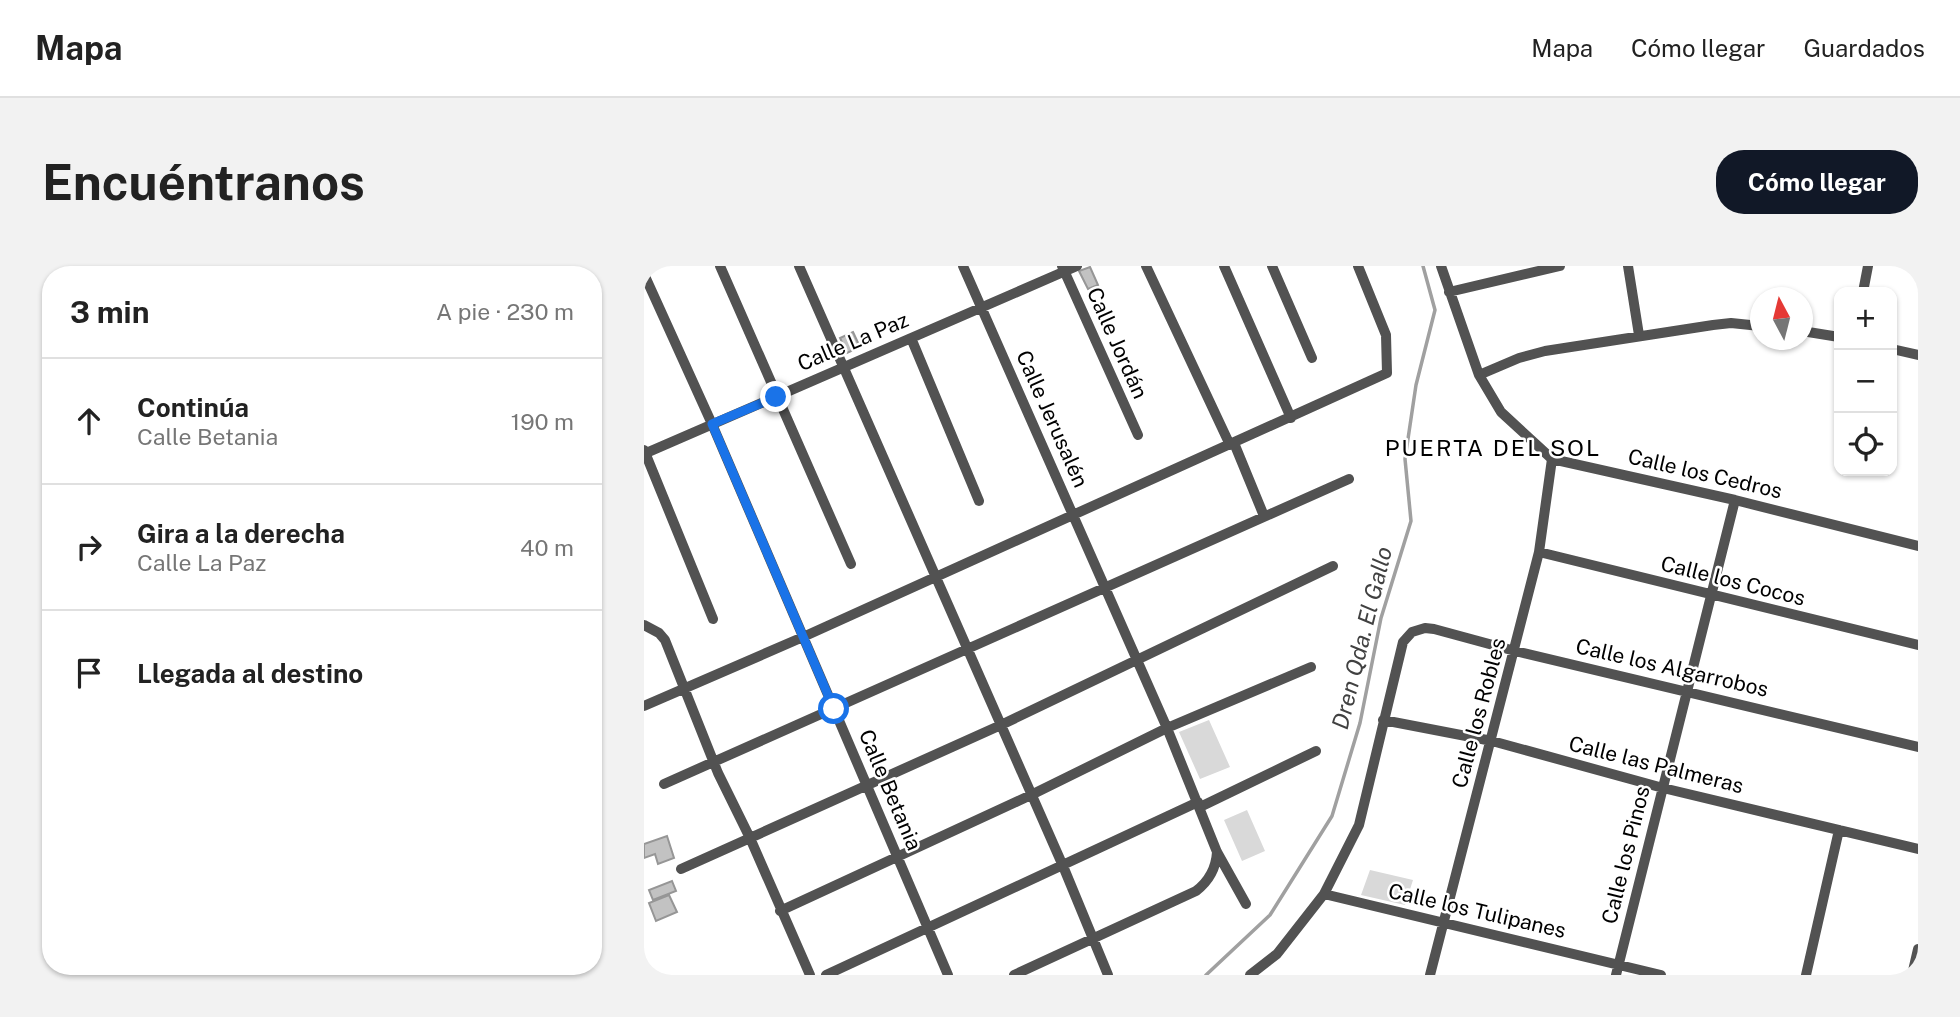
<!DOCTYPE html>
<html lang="es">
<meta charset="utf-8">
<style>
:root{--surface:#fff;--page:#f2f2f2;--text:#222;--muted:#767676;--line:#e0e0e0;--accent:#111827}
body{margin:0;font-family:"Public Sans",sans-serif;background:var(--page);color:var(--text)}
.controls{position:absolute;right:21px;top:21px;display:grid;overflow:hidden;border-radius:14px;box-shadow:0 2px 5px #0004}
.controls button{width:63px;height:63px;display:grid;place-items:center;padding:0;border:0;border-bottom:2px solid var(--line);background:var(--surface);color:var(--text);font:35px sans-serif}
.compass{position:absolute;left:1106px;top:21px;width:63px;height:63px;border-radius:50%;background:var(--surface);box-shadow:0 2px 5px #0004;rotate:353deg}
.stop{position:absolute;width:21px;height:21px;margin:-16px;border:5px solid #1a73e8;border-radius:50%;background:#fff}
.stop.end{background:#1a73e8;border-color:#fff;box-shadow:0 2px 7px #0008}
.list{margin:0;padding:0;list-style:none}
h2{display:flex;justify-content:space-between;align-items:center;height:91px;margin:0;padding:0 28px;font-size:30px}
h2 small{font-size:23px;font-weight:400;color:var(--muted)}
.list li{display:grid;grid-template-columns:46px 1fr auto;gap:21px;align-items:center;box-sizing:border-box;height:126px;padding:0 28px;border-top:2px solid var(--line)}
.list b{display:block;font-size:26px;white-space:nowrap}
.list p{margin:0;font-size:23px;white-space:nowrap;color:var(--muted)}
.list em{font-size:23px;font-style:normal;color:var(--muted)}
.icon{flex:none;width:38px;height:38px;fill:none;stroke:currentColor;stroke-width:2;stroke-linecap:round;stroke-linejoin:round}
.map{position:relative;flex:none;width:1274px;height:709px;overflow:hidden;border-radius:28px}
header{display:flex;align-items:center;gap:42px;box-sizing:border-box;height:98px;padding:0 35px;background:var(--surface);border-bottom:2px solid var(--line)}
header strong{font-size:33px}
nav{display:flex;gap:38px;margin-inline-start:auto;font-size:24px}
.intro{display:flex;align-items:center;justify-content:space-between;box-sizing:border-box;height:168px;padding:0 42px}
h1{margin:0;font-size:49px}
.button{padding:18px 32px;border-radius:28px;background:var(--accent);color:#fff;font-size:24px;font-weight:700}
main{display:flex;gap:42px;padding:0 42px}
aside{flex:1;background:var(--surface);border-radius:28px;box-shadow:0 2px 5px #0004}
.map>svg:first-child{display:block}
</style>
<header>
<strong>Mapa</strong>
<nav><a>Mapa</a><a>Cómo llegar</a><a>Guardados</a></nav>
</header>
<div class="intro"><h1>Encuéntranos</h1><a class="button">Cómo llegar</a></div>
<main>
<aside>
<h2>3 min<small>A pie · 230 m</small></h2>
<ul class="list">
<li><svg class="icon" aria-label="ahead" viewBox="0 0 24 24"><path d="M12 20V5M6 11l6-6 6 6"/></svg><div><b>Continúa</b><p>Calle Betania</p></div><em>190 m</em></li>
<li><svg class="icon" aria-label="right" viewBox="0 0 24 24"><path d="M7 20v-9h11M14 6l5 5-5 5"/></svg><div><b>Gira a la derecha</b><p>Calle La Paz</p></div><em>40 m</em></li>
<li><svg class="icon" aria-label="arrive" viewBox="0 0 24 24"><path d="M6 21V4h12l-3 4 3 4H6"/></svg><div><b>Llegada al destino</b></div></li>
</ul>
</aside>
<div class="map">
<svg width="1274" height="709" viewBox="0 0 1274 709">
<rect width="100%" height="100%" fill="#fff"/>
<path fill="#d9d9d9" d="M565 454 586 501 556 513 535 466Z
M603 544 621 585 598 595 580 554Z
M726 604 769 614 761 639 717 629Z"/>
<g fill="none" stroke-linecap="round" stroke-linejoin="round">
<path stroke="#a0a0a0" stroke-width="3.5" d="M562 709 626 649 688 550 716 457 737 352 767 255 761 193 772 119 791 44 779 0"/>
</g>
<path fill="#c2c2c2" stroke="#969696" stroke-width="2" d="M446 1 454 19 444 23 435 5Z
M209 66 216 81 203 87 196 72Z
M23 570 30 592 14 598 11 588 0 592V578Z
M28 615 32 625 9 634 5 624Z
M25 629 33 646 12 655 5 637Z"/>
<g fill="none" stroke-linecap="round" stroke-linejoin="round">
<path stroke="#525252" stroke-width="10" d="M76 0 207 298
M155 0 419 600 464 709
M319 0 523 462 573 586 602 638
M418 0 494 169
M502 0 586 179
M580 0 647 152
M628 0 668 92
M797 0 835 109 857 146 908 193 1091 234 1274 280
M984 0 995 69
M0 8 68 158 304 709
M805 26 916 0
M1219 26 1224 0
M1158 65 1195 71
M267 72 335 235
M1248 83 1274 89
M835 109 875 92 901 85 1069 59 1087 57 1116 60
M1195 153V150
M590 177 620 250
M0 184 69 353
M0 188 433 0
M895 286 1274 379
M0 359 15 367 21 374 74 507 106 572 166 709
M0 440 159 371 743 107 742 69 714 0
M739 454 848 475 1019 522 1274 583
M20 518 705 213
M556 541 672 485
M37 603 357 459 689 300
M680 628 1017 709
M136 645 387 529 523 462 667 401
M182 709 554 536
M370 709 552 625C565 615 572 603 573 586
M606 709 633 688 680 628 715 559 759 376 768 366 781 362 790 363 871 385 1274 481
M786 709 895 286 908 193
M972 709 1091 234
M1162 709 1195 564
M1268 709 1274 683"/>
</g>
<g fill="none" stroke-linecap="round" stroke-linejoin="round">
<path stroke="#1a73e8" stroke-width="9" d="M132 131 68 158 190 443"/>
</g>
<g text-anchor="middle" stroke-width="5" stroke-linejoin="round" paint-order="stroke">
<g font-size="21" fill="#000" stroke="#fff">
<text transform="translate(209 76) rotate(-23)" y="7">Calle La Paz</text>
<text transform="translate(473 77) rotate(66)" y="7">Calle Jordán</text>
<text transform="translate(408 153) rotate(66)" y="7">Calle Jerusalén</text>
<text transform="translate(1061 208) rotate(13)" y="7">Calle los Cedros</text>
<text transform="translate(1089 315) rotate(14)" y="7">Calle los Cocos</text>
<text transform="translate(1028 402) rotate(13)" y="7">Calle los Algarrobos</text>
<text transform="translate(835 447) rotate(-75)" y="7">Calle los Robles</text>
<text transform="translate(1012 499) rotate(14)" y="7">Calle las Palmeras</text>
<text transform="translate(246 524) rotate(67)" y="7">Calle Betania</text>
<text transform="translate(982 589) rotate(-76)" y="7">Calle los Pinos</text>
<text transform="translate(833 645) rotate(13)" y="7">Calle los Tulipanes</text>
</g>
<g font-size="23" letter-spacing="2" fill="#000" stroke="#fff">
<text x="849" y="190">PUERTA DEL SOL</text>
</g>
<g font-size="23" font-style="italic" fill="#414141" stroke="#fff">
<text transform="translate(718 372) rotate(-76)" y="8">Dren Qda. El Gallo</text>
</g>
</g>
</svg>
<div class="controls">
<button>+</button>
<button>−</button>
<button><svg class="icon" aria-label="locate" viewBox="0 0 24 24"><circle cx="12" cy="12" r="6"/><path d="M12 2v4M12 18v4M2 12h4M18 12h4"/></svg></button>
</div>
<svg class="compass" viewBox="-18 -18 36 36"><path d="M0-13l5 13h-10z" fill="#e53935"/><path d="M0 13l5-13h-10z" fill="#767676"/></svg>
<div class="stop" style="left:190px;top:443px"></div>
<div class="stop end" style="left:132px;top:131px"></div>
</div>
</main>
